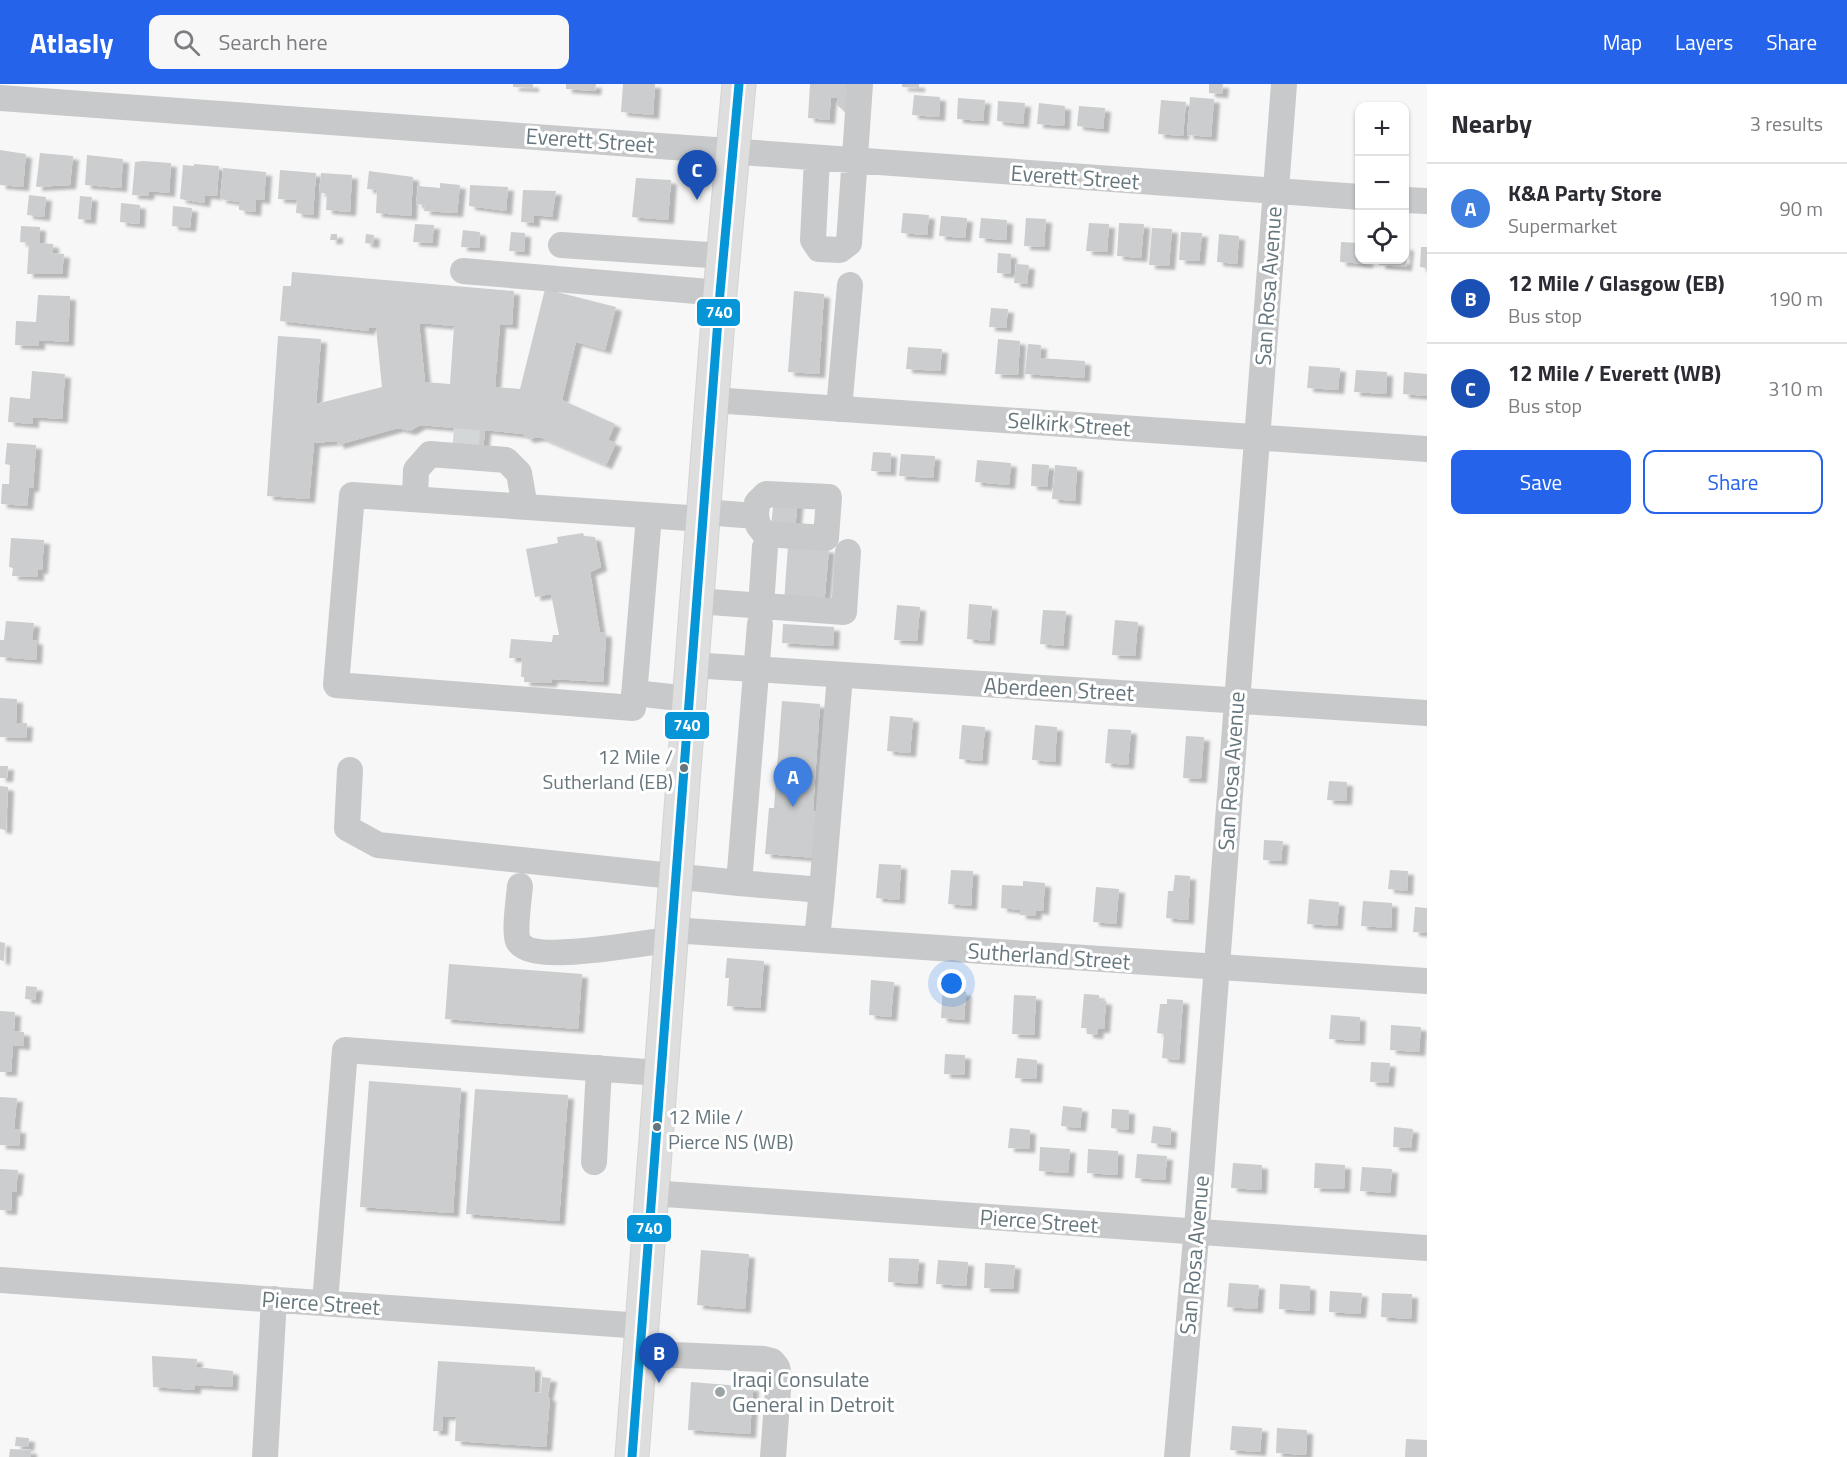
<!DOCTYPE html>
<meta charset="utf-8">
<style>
:root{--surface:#fff;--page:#f7f7f7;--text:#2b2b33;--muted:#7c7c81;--line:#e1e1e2;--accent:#2563eb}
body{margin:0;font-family:"Titillium Web",sans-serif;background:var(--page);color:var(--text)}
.controls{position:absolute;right:18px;top:18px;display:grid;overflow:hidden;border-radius:12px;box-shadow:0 2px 4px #0004}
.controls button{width:54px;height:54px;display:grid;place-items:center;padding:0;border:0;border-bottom:2px solid var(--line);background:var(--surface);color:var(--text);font:30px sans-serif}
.you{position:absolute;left:952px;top:900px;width:21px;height:21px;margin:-15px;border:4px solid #fff;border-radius:50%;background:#1a73e8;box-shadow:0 0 0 9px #1a73e833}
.badge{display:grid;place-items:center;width:39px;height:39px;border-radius:50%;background:var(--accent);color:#fff;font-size:20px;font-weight:700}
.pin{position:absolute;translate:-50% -50px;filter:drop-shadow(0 2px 3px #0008)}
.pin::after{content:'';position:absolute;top:32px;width:21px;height:18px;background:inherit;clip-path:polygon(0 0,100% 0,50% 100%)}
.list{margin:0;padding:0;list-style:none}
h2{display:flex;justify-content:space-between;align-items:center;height:78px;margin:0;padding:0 24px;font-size:26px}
h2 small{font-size:20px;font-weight:400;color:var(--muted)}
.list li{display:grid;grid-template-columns:39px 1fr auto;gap:18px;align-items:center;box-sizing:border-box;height:90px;padding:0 24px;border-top:2px solid var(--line)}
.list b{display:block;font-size:22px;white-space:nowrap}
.list p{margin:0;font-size:20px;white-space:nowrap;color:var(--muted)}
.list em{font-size:20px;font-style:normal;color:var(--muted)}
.actions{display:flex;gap:12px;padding:18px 24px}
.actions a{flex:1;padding:14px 0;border:2px solid var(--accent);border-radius:12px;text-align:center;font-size:21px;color:var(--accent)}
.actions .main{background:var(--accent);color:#fff}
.icon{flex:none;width:33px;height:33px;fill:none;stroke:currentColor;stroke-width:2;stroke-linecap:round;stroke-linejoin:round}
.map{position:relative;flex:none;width:1427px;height:1373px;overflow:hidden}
header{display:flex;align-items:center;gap:36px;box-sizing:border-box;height:84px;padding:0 30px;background:var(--accent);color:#fff}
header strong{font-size:28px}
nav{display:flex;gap:33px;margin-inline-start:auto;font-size:21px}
.search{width:420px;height:54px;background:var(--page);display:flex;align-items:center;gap:15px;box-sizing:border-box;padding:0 21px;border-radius:12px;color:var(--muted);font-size:22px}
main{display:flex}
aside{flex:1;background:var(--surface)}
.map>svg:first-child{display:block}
</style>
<header>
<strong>Atlasly</strong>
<div class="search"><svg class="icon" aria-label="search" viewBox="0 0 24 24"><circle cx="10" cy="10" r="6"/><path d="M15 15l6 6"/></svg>Search here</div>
<nav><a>Map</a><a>Layers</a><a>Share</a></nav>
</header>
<main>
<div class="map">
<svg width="1427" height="1373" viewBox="0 0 1427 1373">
<defs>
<filter id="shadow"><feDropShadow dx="6" dy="4" stdDeviation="1.5" flood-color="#0004"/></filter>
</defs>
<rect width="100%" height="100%" fill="#f7f7f7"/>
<path fill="#cbcdce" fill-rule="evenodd" filter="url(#shadow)" d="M513 0H533V4L513 3Z
M566 0H596L595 7 566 5Z
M623 0H655L653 31 621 28Z
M810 0H849L846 29 837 21 838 14H831L829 36 808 34Z
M902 0H919V4L902 3Z
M1209 0H1223L1222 10 1209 9Z
M914 11 940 13 939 33 912 31Z
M1190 13 1214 15 1211 53 1187 51Z
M958 14 985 16 983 37 957 35Z
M1161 16 1186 18 1183 52 1158 50Z
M998 17 1025 19 1023 40 997 37Z
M1039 19 1065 22 1064 42 1037 40Z
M1079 22 1105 24 1103 45 1077 42Z
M0 66 26 70 23 103 0 101Z
M40 69 73 72 70 101 36 103Z
M87 71 123 75 121 104 85 101Z
M143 77 171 79 169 109 149 107 148 112 132 111 135 78Z
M194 80 219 82 217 112 205 111 204 119 180 115 183 81 194 82Z
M223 84 266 88 264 116 256 115 255 128 239 126V118L220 115Z
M280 86 316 89 313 131 296 129 297 116 278 115Z
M369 87 413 93 411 132 376 129 377 106 367 105Z
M321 89 352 91 350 128 326 126 327 109H319Z
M636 94 671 96 668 136 632 133Z
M440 99 460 101 457 129 424 127 425 121 416 120 418 102 440 104Z
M470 101 508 103 506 127 469 122Z
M523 106 556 107 552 133 534 131V139L521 138Z
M29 111 46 113 44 133 27 131Z
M80 112 92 113 90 136 78 135Z
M121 119 140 121 139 140 120 138Z
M173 122 192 124 190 144 172 142Z
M903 129 929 131 927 151 901 149Z
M941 132 967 134 965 154 939 152Z
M981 134 1007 136 1006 156 979 154Z
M1026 134 1046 135 1044 163 1024 162Z
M1089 139 1109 140 1107 168 1086 167Z
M1119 139 1144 140 1141 174 1117 172Z
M415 140 434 141 432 159 413 158Z
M21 142 40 143 39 159 53 160V169L64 170 62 190H27L29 159 20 158Z
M1152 144 1172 145 1169 182 1149 181Z
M463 146 480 148 479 164 461 163Z
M511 148 525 149 524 168 509 167Z
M1181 148 1202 149 1199 177 1179 176Z
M331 150H337V156H330Z
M366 150 374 151 373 160 365 159Z
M1219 150 1239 152 1237 180 1217 178Z
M1341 158 1360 159V176H1367V180L1340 178Z
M1404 162 1408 163 1406 183 1379 181 1380 176H1404Z
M1421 163H1427V184L1420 183Z
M998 169 1011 170 1010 190 997 189Z
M1016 180 1029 181 1027 200 1014 199Z
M292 188 514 207 512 241 500 240 495 303 520 305 545 205 616 223 605 266 576 258 562 316 615 340 608 356 616 359 606 381 540 353 528 355 523 350 485 346 483 367 453 365 454 344 420 341 410 347 398 344 338 361 337 357 314 359 309 415 267 412 278 252 321 255 316 320 382 303 376 244 369 243V247L280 237 283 202H291ZM419 239 454 242 450 300 425 298Z
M794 207 824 210 819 290 788 288Z
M38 211 70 212 68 258 39 256V262L15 261 16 237 36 238Z
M991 224 1008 225 1006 244 989 243Z
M998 255 1020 257 1018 291 995 290Z
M1028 260 1041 261 1040 274 1085 277 1084 294 1025 290Z
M908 263 942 265 940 287 906 285Z
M1309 282 1340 284 1338 306 1307 304Z
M1356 286 1387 288 1386 310 1354 308Z
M32 287 65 290 62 335 33 333V340L8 338 10 313 30 315Z
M1404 288 1427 290V312L1403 310Z
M7 359 36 361 33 404H29L27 422 1 420 2 400H9L10 381 5 380Z
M873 368 891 369 890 388 871 387Z
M901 370 935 372 933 394 899 392Z
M977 376 1011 379 1009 401 975 398Z
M1032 380 1049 381 1047 403 1031 402Z
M1055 381 1077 383 1075 417 1052 415Z
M774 413 798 415 795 445 771 443Z
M583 449 584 452 595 453 601 483 590 488 600 549 605 548 606 554 603 598 552 595 551 599 524 598V593H521L522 574H509L511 555 552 558 553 551H559L551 510 535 513 526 465 558 459 557 453Z
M11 454 44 456 42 486H38V493L12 492 13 484 9 483Z
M788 462 829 465 824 522 784 518Z
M969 520 992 522 989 557 967 555Z
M897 521 920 523 917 557 894 556Z
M1043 526 1066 527 1063 562 1040 560Z
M1115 536 1138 538 1135 572 1112 571Z
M6 537 34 539 32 556 37 557 36 576 0 573V556H4Z
M783 540 834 543 833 562 782 559Z
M0 614 17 615 16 639H27L26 654 0 653Z
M782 617 820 620 813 727H820L817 774 765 770 769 724H774Z
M890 632 913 634 910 669 887 667Z
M962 641 985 643 982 677 959 675Z
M1035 641 1057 643 1055 678 1032 676Z
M1108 645 1131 646 1128 681 1105 679Z
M1186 652 1204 653 1201 695 1183 694Z
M0 682H8L7 694H0Z
M1329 697 1347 698 1346 717 1327 716Z
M0 702 8 703 6 746 0 745Z
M1264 756 1283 757 1281 777 1263 776Z
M879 780 901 781 899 816 876 814Z
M951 786 973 787 971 822 948 820Z
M1390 786 1408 787 1407 807 1388 805Z
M1175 791 1190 792 1188 836 1166 834 1168 807H1173Z
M1023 797 1045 799 1043 827 1036 826 1035 832 1020 831V826L1001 824 1002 801 1023 802Z
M1096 803 1119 805 1116 840 1093 838Z
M1309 815 1339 818 1337 842 1307 840Z
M1363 817 1392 819 1391 844 1361 842Z
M1415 823 1427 824V849L1413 848Z
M0 858 5 859 4 877 0 876Z
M727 874 764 877 760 924 727 922 729 894H725Z
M449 880 582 890 578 945 445 935Z
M871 896 894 898 891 933 869 931Z
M943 901 958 902V907L966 908 964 936 941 934Z
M26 902 37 903 35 916 25 915Z
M1084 910 1099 911V916L1106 917 1104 945H1098L1097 951 1087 950V944H1081Z
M1014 911 1036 912 1034 951 1012 950Z
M1167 915 1183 916 1179 976 1162 974 1164 950 1157 949 1160 920H1167Z
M0 927 15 928 14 947 24 948V962L13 961 11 988H0Z
M1331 931 1360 933 1359 957 1329 955Z
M1391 941 1421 943 1419 968 1390 966Z
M945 970 965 971 964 991 944 990Z
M1017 974 1037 976 1036 995 1015 994Z
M1371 978 1390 979 1388 999 1370 998Z
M369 997 461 1004 453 1129 360 1123Z
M475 1005 568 1011 559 1137 466 1130Z
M0 1013 17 1014 14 1045H20L19 1062 0 1061Z
M1063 1022 1082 1024 1080 1044 1061 1042Z
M1112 1025 1129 1026 1128 1046 1111 1044Z
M1153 1042 1171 1044 1170 1061 1151 1059Z
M1394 1043 1413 1045 1411 1064 1393 1063Z
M1010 1044 1030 1046 1029 1065 1008 1064Z
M1040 1063 1070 1065 1068 1089 1039 1087Z
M1088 1065 1118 1067 1117 1091 1087 1089Z
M1137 1070 1167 1072 1165 1096 1135 1094Z
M1233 1079 1262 1081 1261 1106 1231 1104Z
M1315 1079 1345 1081 1344 1105 1314 1104Z
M1362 1083 1392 1085 1390 1109 1360 1107Z
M0 1085 18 1086 16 1108H12L11 1127 0 1126Z
M701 1166 749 1170 745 1225 697 1221Z
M889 1174 919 1175 917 1200 888 1198Z
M938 1176 968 1178 966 1202 936 1200Z
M985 1179 1015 1181 1013 1205 984 1204Z
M1229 1199 1259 1201 1257 1225 1227 1223Z
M1280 1200 1310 1202 1309 1227 1279 1225Z
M1330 1207 1362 1209 1360 1230 1329 1228Z
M1382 1209 1412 1210 1411 1235 1381 1233Z
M152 1272 197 1275 196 1283 233 1287 232 1303 195 1301V1306L153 1303Z
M438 1277 535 1283 534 1308 541 1309 542 1293 551 1294 547 1313H550L546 1363 455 1357 456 1333 443 1332 442 1347H433Z
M691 1298 753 1303 750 1350 688 1346Z
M1232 1342 1262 1344 1260 1368 1230 1366Z
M1277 1344 1307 1346 1306 1371 1276 1369Z
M16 1353 29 1354 28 1363 15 1362Z
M1406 1355 1427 1356V1373H1405Z
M10 1365 31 1366V1373H9Z"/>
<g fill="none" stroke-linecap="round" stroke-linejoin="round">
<path stroke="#d3d7d8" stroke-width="26" stroke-dasharray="26 13" stroke-linecap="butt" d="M453 357 484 360"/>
<g stroke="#d2d3d3" stroke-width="35">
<path id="major" d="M632 1373 720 209 739 0"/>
</g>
<path stroke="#c8c9ca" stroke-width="26" d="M0 14 1360 113
M817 74 813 156 819 165 840 166 849 159 860 0
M1404 116 1427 117
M561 161 724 172
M463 187 720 209
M712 316 1427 365
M839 325 850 201
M415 415 416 386 430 370 506 376 519 389 525 423
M703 428 756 432 758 441 765 450 826 454 829 413 766 410 757 419 756 432
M649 432 633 624 336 601 352 411 703 435
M697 517 844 528 848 468
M761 522 765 463
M692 581 1427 629
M634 609 689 615
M350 686 347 744 378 761 739 799 760 540
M739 799 822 806 817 855
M520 802C519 814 514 847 518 857 531 882 643 858 671 856
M822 806 840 592
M672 846 1427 897
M594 1078 599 984
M651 1109 1427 1164
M0 1196 642 1242
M325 1219 345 966 660 989
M640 1264 674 1271 764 1275 772 1277 777 1283 779 1292 773 1373
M265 1373 274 1215
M1177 1373 1198 1131 1284 0"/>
<use href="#major" stroke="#dedede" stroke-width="33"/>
<g stroke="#fff" stroke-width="14">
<path id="bus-1" d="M632 1373 720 209 739 0"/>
</g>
<use href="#bus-1" stroke="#0696d7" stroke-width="9"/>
</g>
<g fill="#66767d" stroke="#fff" stroke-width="2">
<circle cx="684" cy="684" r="5"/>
<circle cx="657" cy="1043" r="5"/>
</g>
<circle fill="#99a3a8" stroke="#fff" stroke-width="2" cx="720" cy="1308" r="6"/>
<g text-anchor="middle" stroke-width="6" stroke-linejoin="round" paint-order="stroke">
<g font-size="20" fill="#66767d" stroke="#fff" text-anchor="end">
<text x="673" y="680">12 Mile /<tspan x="673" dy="25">Sutherland (EB)</tspan></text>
<text x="668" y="1040" text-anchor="start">12 Mile /<tspan x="668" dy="25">Pierce NS (WB)</tspan></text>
</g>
<g font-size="22" fill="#66767d" stroke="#fff">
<text transform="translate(590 56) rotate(4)" y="8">Everett Street</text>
<text transform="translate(1075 93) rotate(4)" y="8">Everett Street</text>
<text transform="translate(1268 202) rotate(-86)" y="8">San Rosa Avenue</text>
<text transform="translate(1069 340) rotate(4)" y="8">Selkirk Street</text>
<text transform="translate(1059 605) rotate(3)" y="8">Aberdeen Street</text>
<text transform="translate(1231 687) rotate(-86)" y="8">San Rosa Avenue</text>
<text transform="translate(1049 872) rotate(4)" y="8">Sutherland Street</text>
<text transform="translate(1039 1137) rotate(4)" y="8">Pierce Street</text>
<text transform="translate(1194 1171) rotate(-85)" y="8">San Rosa Avenue</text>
<text transform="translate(321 1219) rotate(4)" y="8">Pierce Street</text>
</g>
<g font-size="22" fill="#66767d" stroke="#fff" text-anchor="start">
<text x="732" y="1303">Iraqi Consulate<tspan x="732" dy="25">General in Detroit</tspan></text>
</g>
</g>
<g stroke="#fff" stroke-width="2">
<rect x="696" y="214" width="45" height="29" rx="6" fill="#0696d7"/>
<rect x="664" y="627" width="46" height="29" rx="6" fill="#0696d7"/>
<rect x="626" y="1130" width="46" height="29" rx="6" fill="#0696d7"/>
</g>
<g font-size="16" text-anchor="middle" font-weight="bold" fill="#fff">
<text x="719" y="234">740</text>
<text x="687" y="647">740</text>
<text x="649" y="1150">740</text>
</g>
</svg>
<div class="controls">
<button>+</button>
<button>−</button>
<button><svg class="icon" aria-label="locate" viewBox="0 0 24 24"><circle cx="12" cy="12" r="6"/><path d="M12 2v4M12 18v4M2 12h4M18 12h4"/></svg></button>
</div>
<div class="you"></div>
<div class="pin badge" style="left:793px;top:723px;background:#3f7fe0">A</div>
<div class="pin badge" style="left:659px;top:1299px;background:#1a4fb4">B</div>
<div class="pin badge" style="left:697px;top:116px;background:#1a4fb4">C</div>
</div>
<aside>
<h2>Nearby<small>3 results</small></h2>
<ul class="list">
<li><span class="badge" style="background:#3f7fe0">A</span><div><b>K&amp;A Party Store</b><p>Supermarket</p></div><em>90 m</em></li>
<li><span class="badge" style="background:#1a4fb4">B</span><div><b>12 Mile / Glasgow (EB)</b><p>Bus stop</p></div><em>190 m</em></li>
<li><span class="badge" style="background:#1a4fb4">C</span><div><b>12 Mile / Everett (WB)</b><p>Bus stop</p></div><em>310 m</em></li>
</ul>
<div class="actions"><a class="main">Save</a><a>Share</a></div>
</aside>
</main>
